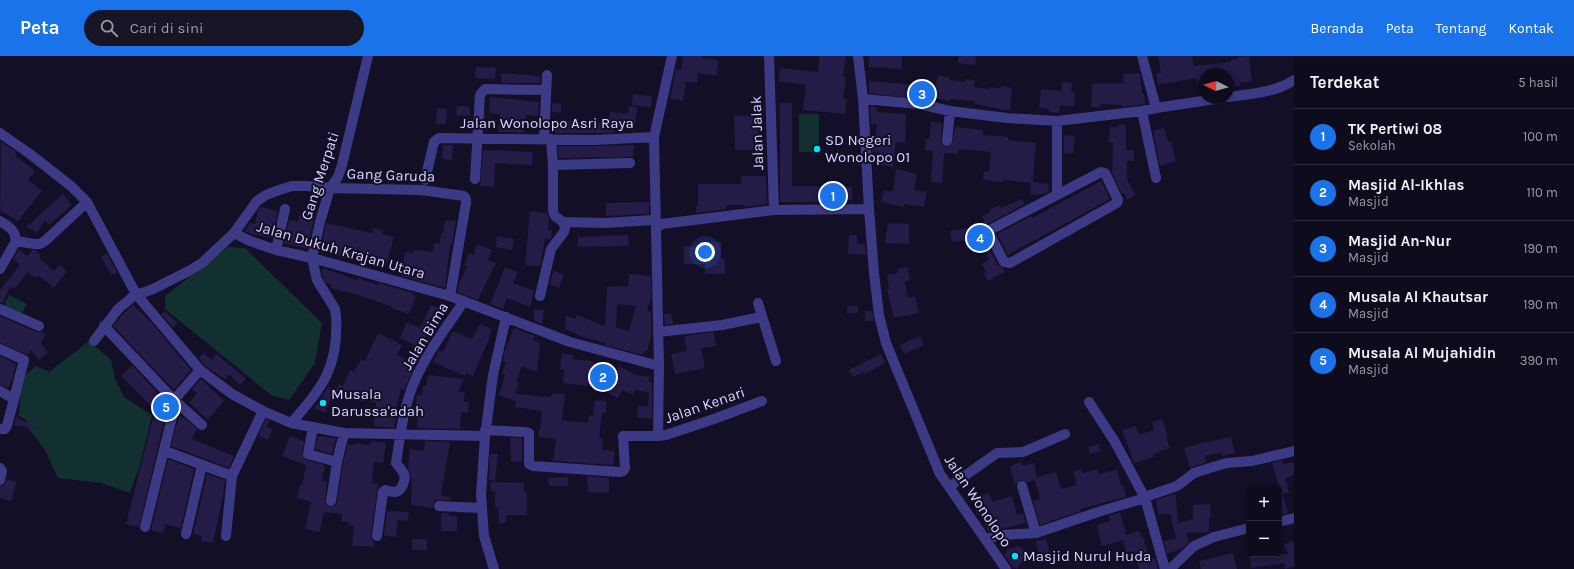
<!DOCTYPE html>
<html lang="id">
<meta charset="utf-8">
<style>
:root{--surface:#0e0b1c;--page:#171425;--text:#f1f3f6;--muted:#9b9ba3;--line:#2e2b3b;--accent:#1a73e8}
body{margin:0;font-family:Karla,sans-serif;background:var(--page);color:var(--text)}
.controls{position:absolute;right:12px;bottom:12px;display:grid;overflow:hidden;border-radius:6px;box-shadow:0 2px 6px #0003}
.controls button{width:36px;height:36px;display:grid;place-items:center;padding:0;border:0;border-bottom:1px solid var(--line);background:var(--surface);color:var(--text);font:20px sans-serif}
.compass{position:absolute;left:1198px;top:12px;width:36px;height:36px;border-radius:50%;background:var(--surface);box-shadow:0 2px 6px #0003;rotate:276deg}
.you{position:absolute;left:705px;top:196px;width:14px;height:14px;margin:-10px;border:3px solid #fff;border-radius:50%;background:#1a73e8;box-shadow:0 0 0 6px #1a73e833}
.badge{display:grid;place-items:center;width:26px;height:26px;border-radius:50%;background:var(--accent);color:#fff;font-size:13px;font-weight:700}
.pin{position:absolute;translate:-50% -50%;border:2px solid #fff;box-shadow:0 1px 4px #0006}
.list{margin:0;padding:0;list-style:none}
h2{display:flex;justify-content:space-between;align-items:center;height:52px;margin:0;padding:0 16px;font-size:17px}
h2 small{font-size:13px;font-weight:400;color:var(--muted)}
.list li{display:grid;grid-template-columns:26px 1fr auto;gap:12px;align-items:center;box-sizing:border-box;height:56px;padding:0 16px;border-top:1px solid var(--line)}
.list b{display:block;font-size:15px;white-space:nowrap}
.list p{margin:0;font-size:13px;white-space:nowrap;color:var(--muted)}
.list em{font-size:13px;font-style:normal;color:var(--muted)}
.icon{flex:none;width:22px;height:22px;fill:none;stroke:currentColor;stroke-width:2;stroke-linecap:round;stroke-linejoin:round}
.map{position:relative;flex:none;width:1294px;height:513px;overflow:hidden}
header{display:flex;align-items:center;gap:24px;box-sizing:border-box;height:56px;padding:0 20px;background:var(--accent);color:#fff}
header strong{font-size:19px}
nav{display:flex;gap:22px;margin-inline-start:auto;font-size:14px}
.search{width:280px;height:36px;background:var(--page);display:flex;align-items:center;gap:10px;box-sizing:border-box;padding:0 14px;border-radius:22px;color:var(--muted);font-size:15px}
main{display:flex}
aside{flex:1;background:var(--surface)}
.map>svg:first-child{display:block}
</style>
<header>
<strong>Peta</strong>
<div class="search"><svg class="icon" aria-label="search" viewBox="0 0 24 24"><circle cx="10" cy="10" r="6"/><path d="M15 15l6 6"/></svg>Cari di sini</div>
<nav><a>Beranda</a><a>Peta</a><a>Tentang</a><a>Kontak</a></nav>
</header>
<main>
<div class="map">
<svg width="1294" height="513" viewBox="0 0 1294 513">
<rect width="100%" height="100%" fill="#130f26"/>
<path fill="#12302f" d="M799 58H819V96H799Z
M228 191 245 192 322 267 315 307 289 344 271 339 165 253V240Z
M9 239 27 248 21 259 4 250Z
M89 285 111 304 115 323 124 341 152 359 140 409 130 437 101 427 58 422 45 394 26 369V364L19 360 21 323 36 310 49 316Z"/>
<path fill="#241b47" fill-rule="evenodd" d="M683 0H702V2L719 4 716 20 698 17 697 27 686 26 683 45 670 43 676 13 681 14Z
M819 0H846L843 20 846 21 843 43H847L845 58 803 54 806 29 778 25 780 12 818 16Z
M869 0H902V13L869 11Z
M958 0H976L975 9 958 7Z
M1158 0H1192L1194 10 1231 6V4L1238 3V1L1249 0 1252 25 1239 27 1240 30 1228 31V18H1204V25L1197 26 1196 22 1158 29 1156 17H1161Z
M476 11 496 12 495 23 475 22Z
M502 17 540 20V27H501Z
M1140 17 1142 37H1144L1145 48 1122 51V49L1100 48V51H1091L1092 28 1124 27 1123 18Z
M938 19 950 22V24L965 26V23L975 24 974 31 989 33V31L1000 32 1001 30 1012 32 1010 55 974 48 975 45 950 43V45L930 41 929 44 869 37V25L917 29 935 35Z
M1062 26 1072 27 1071 36 1075 37 1074 51 1060 49 1059 57 1049 56V53L1039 52 1041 33 1061 35Z
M633 38 652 40 651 52 632 49Z
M490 41 539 46 538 60 526 59 524 77 498 76 500 58 489 57Z
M552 47 561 48V57L552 56Z
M780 47H792V130L852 131V144H837V146H780Z
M457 50 470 51V60L456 59Z
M629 50 637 51 635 69 609 66 610 56 628 58Z
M870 50 877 51 876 56 906 58 905 87 896 86 893 111 880 109 881 97 872 96V87H875L877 68H871Z
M437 52 447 53 446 68H436Z
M734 60H758V79H760V94H735Z
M554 64 615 68 614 77H553Z
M931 66 942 67 941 85V88L946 91 952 88 955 71 983 74V79L1008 81V84L1036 87 1033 126 1049 128 1048 136 1044 138H1037V139L1030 138 1031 127 1003 124V126L983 124 984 115H989L991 96 959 93 958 98 944 97 942 127 931 126 933 95 925 94 926 83H929Z
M1118 68 1126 69V94H1134V105H1127V123L1135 139 1127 144 1124 137 1122 138 1112 117 1113 86H1109L1110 71H1118Z
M1164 72 1168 86 1171 85 1176 105 1160 110 1153 75Z
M1064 79 1075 80 1073 98 1064 97Z
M1 85 16 96 15 99 35 115 28 124 42 135 18 165 0 154Z
M443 89H453L452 104 442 103Z
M634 89 633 101 559 102 558 90H595Z
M483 94 533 96 532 109 495 107 494 131 480 130Z
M896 113 917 118 914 134 927 136 924 151 904 148V151L881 146 884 134 891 136 893 134Z
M741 120H766L767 148 744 151V149H726V153L696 157V150H698V128H741Z
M1101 125 1110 143 1008 199 997 178 1031 160 1032 162Z
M63 138 72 149 49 169 45 164 37 177 26 171Z
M1022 143 1025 148 986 169 982 160 990 156 989 154 999 149 1000 152Z
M649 146V158L606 160V147Z
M261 151 278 155 272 182 251 178 245 175 250 167 255 168 258 154Z
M530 155 547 157 549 163 548 174H552L551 183H545L540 210 525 209Z
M300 159 314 162 307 193 284 187 289 164 298 166Z
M445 164 456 165 452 188H450L445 232 401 220 405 196 413 197 414 194 433 196 434 187 440 188 441 177H443Z
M326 167 372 177 373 172 383 174 382 178 394 181 386 210 334 199 335 196 321 193Z
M888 167 909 168V188L885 187Z
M968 172 969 184 952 186 950 175Z
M984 172 983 180 998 209 1003 212 1005 216 988 225 984 218 986 216 982 208 989 204 981 189 978 191 971 179Z
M628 179 629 190 578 191V181Z
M849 179H857V188H865L866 199 848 198Z
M497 180 514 183 512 194 496 191Z
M705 186H721V203L725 204V218H705V208H684V190L705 191Z
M477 188 492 194 488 204 496 207 478 244 457 236 460 223 461 224 467 210 464 209 469 197 473 199Z
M19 193 27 200 32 194H35L41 200 39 202 54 215 60 209 67 215 54 232 38 219 35 222 28 216 14 233 11 230 2 247H0V234L20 209 13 203Z
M107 197 117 216 111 219 101 201Z
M505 211 518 216 513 227 534 235 530 251 507 242 503 253 490 248Z
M907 211 910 224 905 225 908 242 915 240 919 257 894 262 887 233H889L887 219 898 217 897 213Z
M323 212 357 224 358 222 377 229 378 227 413 237V239L416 240 409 258 391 252V250L345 235 344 236 331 232 332 229 326 227 323 222 322 216Z
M553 215 564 219 559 232 550 228Z
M629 218 651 220V241L647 255 651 256 652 277 647 295 645 294 643 299 605 289 606 287 586 282 565 273 566 259 575 263 577 259 605 270 607 230 628 231ZM617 248 636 250 629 275 616 271Z
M133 249 152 267 191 314 174 334 113 270 123 258Z
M431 249 443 255 436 269 432 267 420 292 400 282 407 266 420 272Z
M847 250H858V257H847Z
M534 253 544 254 542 268 534 265Z
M165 255 177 267 173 272 161 258Z
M865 255H872L874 265H865Z
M671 257 673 268 665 269 664 259Z
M0 260 36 276H42L46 278 41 287 48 297 39 304 31 294 28 299 0 287Z
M480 268 492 273 489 281H490L473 320 466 317 465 320 433 306 439 294 443 296 453 275 472 283Z
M514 272 535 280 533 284 540 287 537 316 522 310 516 325 519 326 515 338 551 341 552 337 565 338 562 364 588 367 589 359 593 360 595 344 607 345 606 357H602L599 382H603L602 394 615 395 613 409 553 405 556 383 538 381 539 374H540L542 355 515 351 516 345 499 339 505 319 502 317 506 306 503 305 505 294Z
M714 276 716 290 701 292 705 312 675 318 671 298 687 295 684 280Z
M378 277 402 289 397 299 416 308 404 334 401 333 396 353H398L394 372 374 370 376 347 364 344 363 346 346 338 345 340 335 336 339 328 343 330 350 314 354 316 361 303 365 305Z
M920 280 924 289 904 298 900 289Z
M203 297 212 304 216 298 235 313 246 323 240 329 229 318 225 323 204 309 199 302Z
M562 298 574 299 573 303 592 305 615 317 619 310 636 319 650 321 649 326H652V363L637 361 638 350 648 351 649 336 635 334 633 339 622 334 618 342 606 336 607 334 590 325 589 330 563 327 564 313H560Z
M881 298 885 307 865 318 864 316 853 321 849 314Z
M0 300 16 308 12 324 8 332 0 329Z
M132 309 168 349 139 471 126 468 155 354 121 320Z
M428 319 464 323 458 336H465L464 346H469L468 357 461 356 460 373 417 372 419 350H416L417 339H422L423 330H426Z
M201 323 224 345 208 364 189 347 197 337 192 333Z
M328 331 335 334 325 357 314 352Z
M179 360 186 363 197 373 192 383 234 400 229 412 171 390Z
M16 361 36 371V373L14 369Z
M266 363 270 365 267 370 273 373 268 384 258 380Z
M1162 363 1168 381 1166 382 1170 392 1153 398 1154 401 1134 407 1122 374 1136 370 1139 379 1154 374 1152 366Z
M290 380 304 385 302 397 304 403 325 409 322 425 327 426 325 447 330 451 336 449 337 446 343 407 348 388 355 389V387L370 389 371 385 386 387 383 407 374 406 372 427 378 428 371 479V483L374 486V491L352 490 354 470 348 469 349 466 341 465 342 458 324 456 320 476 305 473 311 446 297 442 300 428 302 429 306 409 282 400Z
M318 380 336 382 332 398 315 393Z
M1231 381 1235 397 1222 400 1221 396 1205 400 1206 406 1190 412 1184 392 1202 387Z
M510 382H522V405L511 406Z
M425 385 450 386 441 440 451 441V444H436L433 447V452L411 449 412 426 411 425 410 417 408 412 410 393 424 395Z
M1099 388 1101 395 1090 398 1088 391Z
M490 398H498L495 425 489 424Z
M168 403 194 413 181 472 165 468 163 477 151 474Z
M1282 404 1283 408 1294 406V419L1285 422 1289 436 1283 438 1288 457 1279 459V432L1272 407Z
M1022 406 1023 410 1034 407 1037 421 1056 416 1061 433 1077 429 1073 416 1081 413 1083 417 1098 413 1099 418 1117 414 1121 429 1123 428 1126 441 1080 453 1081 455 1040 469 1033 445 1040 443 1035 424 1027 426 1021 424 1015 429 1010 410Z
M207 418 225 424 223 440 213 487 201 485 202 480 193 478Z
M587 420 609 422V437L588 436Z
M568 421V430H549L548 422Z
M7 423 17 426 11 445 0 442V430L4 429Z
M491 426 524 427V437H527V459H506V467H499L498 451H495V435H491Z
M989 437 992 446 1012 440 1017 459 1023 457 1026 467 988 476 981 458 977 459 973 442Z
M1171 439H1176L1178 467 1193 463V449L1210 448 1211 461H1209V476L1186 477 1189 486 1183 492 1167 498 1164 485 1176 482 1170 458H1158L1156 444Z
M387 455 409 456 408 465 398 464 396 481 384 480Z
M1120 456 1126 479 1139 475 1141 481 1143 480 1149 503 1155 502 1158 513H1139L1134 495 1126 497 1123 484 1102 490 1097 469 1110 465 1109 460Z
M441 457H449V460H457V475H441Z
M412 483H427V494H412Z
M1046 483 1050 500 1040 503 1036 485Z
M1294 485V512L1292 511 1285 513 1284 507 1251 512 1249 498H1288L1284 488Z
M1019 490 1028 496 1017 513 1011 509 1004 499 1008 493Z
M1233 497 1237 513H1201L1199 505Z"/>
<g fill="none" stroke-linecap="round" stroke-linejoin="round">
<path stroke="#3d3a85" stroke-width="10" d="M769 0 774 154
M858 0 863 43 869 153 874 217 879 259 886 287 940 418 1006 513
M1142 0 1156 52
M1228 41C1251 38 1274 37 1294 24
M863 43 919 48 950 55 1007 62 1057 65 1142 55 1156 52 1222 42
M1142 55 1156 122
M0 77 30 98 71 130 87 146 136 238 200 314 232 338 263 355 291 367 344 377 485 380
M544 83 547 19
M551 83 553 109V155L555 160 563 166 605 167 653 164 656 166
M947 85 950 55
M553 109 630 107
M1101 116 1105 117 1118 144 1117 147 1010 207 1004 206 989 177 990 174Z
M475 123 480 39 485 33 546 34
M425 124 434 86 439 82 595 84 654 81
M1057 139V65
M0 165C9 171 15 173 16 185
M656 172 662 168 774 154 869 153
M234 177 250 185 276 194 312 202 450 240 570 286 659 310 654 81 672 0
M276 194 285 153
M0 213 16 185 34 188H40L45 185 87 146
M540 240 551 193 564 176 565 172 563 166
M758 247 776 305
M0 253 39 270
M104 270 174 344 202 369
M658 276 722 269 761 261
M94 285 118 253 136 238 142 237 153 233 187 216 202 207 234 177 257 145 266 139 279 134 292 130H306L330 132 421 134 464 140 466 143V147L450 240
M0 293 24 304 7 370 5 373H0
M0 335 14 343
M1089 346 1115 386 1145 442 1165 513
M291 367C323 332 339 310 336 260L335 253 317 224 312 202 320 166 330 132 338 121 342 109 368 0
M313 371 308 398 337 406
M485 374 525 376 529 377V408L533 410 620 416 623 415 625 412 623 380H658L659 310
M658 380 666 379 714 363 762 345
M165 395 232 420
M0 412 2 415 0 424
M1022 430 1036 477
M949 431 997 397 1023 396 1065 378
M1145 441 1177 430 1194 417 1213 411 1227 407 1252 405 1294 395
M331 445 337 406 344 377
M439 450 481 452
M1279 466 1294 462
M145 471 175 349 174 344 200 314
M186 478 202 409
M226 480 232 420 263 355
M377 480 383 436 385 434C388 435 392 436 395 436 402 435 406 424 404 418 402 414 399 411 396 407 400 381 403 354 413 329 425 299 446 272 464 245
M987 483 1001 479 1036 477 1101 455 1145 442
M494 513 484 480 481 439 485 380 493 319 506 261
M1170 513 1194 490 1214 481 1249 472"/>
</g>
<g fill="#00e5ff" stroke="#130f26" stroke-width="1.5">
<circle cx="817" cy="93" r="4"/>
<circle cx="323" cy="347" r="4"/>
<circle cx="1015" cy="500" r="4"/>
</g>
<g text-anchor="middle" stroke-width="4" stroke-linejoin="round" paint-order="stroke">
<g font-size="15" fill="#d9d4ff" stroke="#130f26">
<text x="547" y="72">Jalan Wonolopo Asri Raya</text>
<text transform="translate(757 77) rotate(-92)" y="5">Jalan Jalak</text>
<text transform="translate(391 119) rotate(2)" y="5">Gang Garuda</text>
<text transform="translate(320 120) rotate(-72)" y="5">Gang Merpati</text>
<text transform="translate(341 194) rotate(16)" y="5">Jalan Dukuh Krajan Utara</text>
<text transform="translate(425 280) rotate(-59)" y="5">Jalan Bima</text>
<text transform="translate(705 349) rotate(-19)" y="5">Jalan Kenari</text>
<text transform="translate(978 445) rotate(56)" y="5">Jalan Wonolopo</text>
</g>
<g font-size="15" fill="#d9d4ff" stroke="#130f26" text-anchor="start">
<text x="825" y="89">SD Negeri<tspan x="825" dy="17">Wonolopo 01</tspan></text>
<text x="331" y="343">Musala<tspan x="331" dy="17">Darussa'adah</tspan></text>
<text x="1023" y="505">Masjid Nurul Huda</text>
</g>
</g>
</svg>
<div class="controls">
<button>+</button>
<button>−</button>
</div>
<svg class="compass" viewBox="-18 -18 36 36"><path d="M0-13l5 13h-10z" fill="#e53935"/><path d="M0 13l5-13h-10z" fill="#9b9ba3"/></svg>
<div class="you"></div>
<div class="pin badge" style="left:833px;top:140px">1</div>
<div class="pin badge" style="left:603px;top:321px">2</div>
<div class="pin badge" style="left:922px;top:38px">3</div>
<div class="pin badge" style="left:980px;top:182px">4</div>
<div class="pin badge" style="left:166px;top:351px">5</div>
</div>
<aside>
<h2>Terdekat<small>5 hasil</small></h2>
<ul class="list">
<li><span class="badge">1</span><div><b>TK Pertiwi 08</b><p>Sekolah</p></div><em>100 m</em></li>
<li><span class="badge">2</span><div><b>Masjid Al-Ikhlas</b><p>Masjid</p></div><em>110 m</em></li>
<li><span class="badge">3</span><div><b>Masjid An-Nur</b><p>Masjid</p></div><em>190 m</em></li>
<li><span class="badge">4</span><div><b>Musala Al Khautsar</b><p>Masjid</p></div><em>190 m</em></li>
<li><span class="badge">5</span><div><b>Musala Al Mujahidin</b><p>Masjid</p></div><em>390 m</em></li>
</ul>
</aside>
</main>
